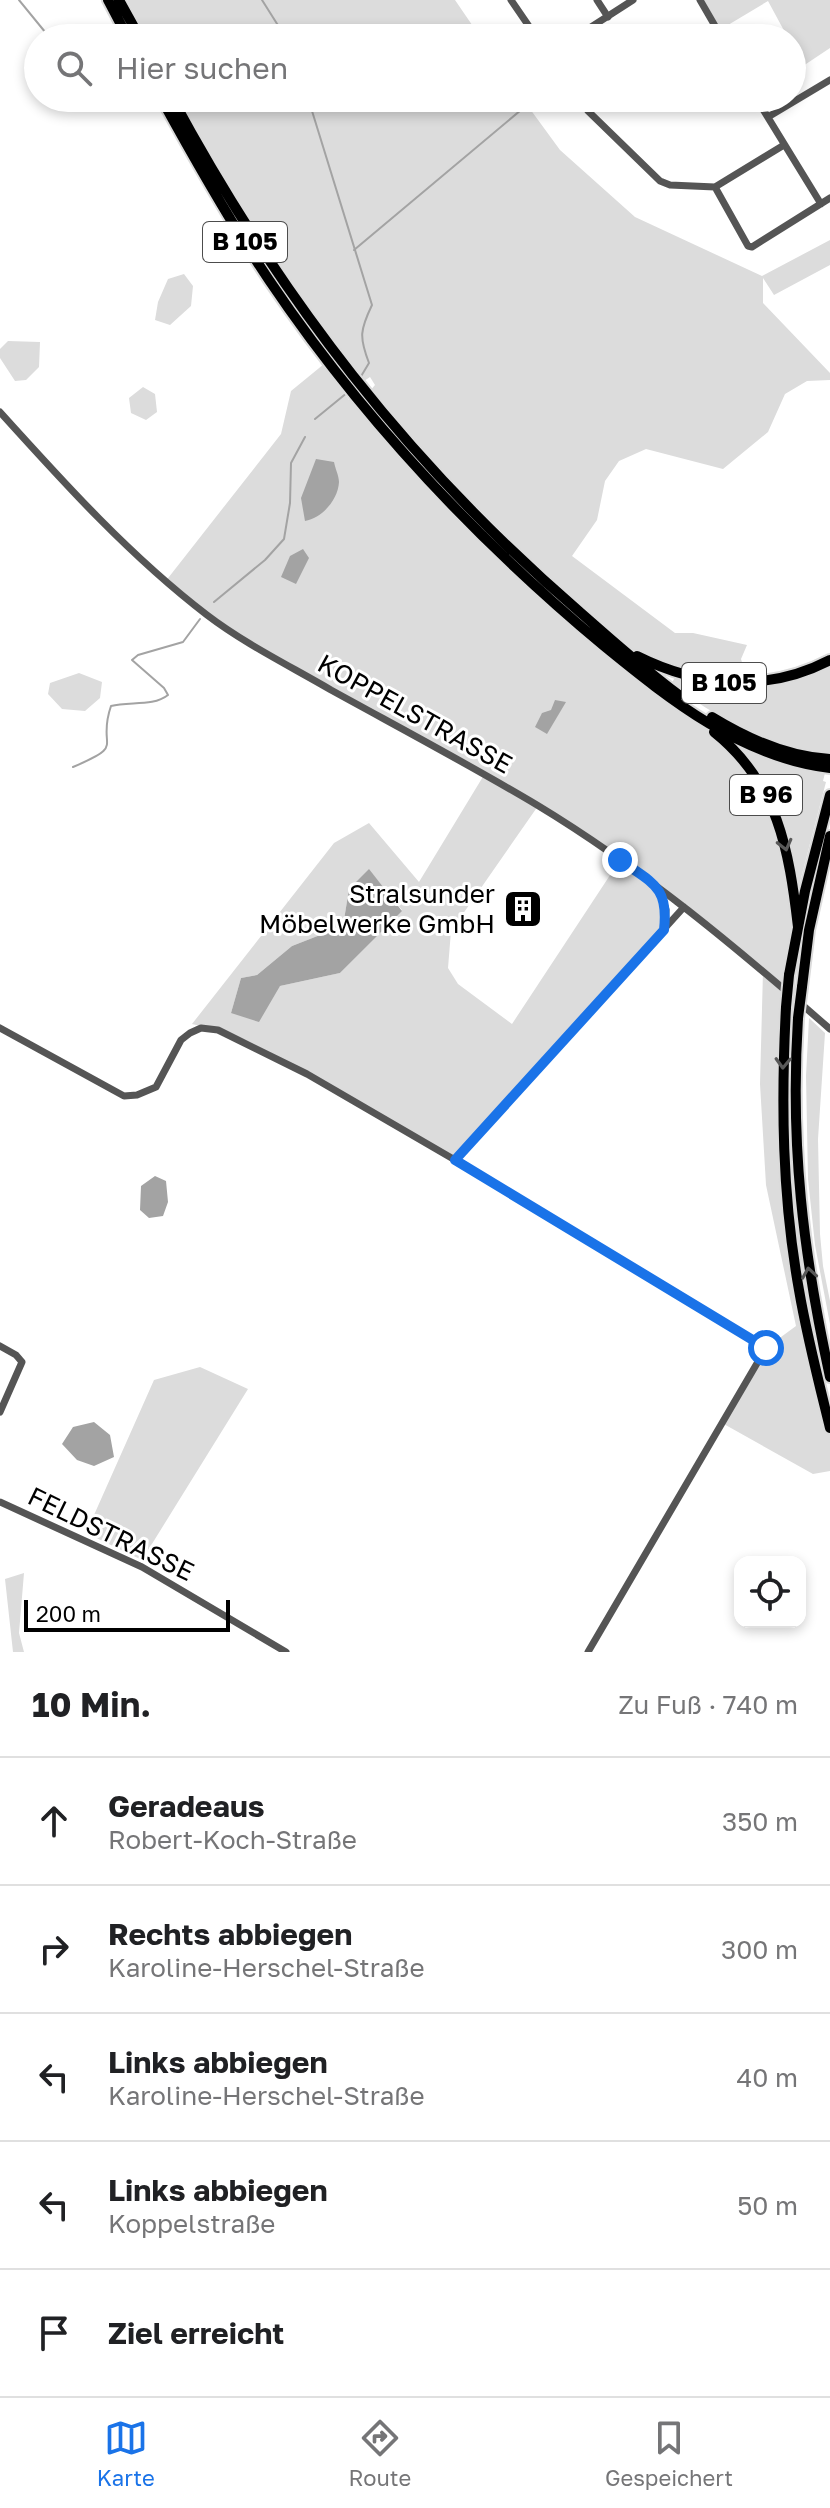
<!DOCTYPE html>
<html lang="de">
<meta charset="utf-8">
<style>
:root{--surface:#fff;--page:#f6f6f6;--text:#202124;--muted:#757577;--line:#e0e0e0;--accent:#1a73e8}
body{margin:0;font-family:"Golos Text",sans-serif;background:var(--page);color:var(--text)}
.controls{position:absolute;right:24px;bottom:24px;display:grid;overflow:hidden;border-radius:16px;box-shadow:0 4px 12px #0003}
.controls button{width:72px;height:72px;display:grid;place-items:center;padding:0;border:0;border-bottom:2px solid var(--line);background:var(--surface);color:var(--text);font:40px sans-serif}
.scale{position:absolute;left:24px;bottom:20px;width:206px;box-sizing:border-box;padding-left:8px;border:4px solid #000;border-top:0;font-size:22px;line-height:28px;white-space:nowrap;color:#000;-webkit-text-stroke:6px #fff;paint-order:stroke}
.stop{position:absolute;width:24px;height:24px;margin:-18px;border:6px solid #1a73e8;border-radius:50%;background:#fff}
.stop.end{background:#1a73e8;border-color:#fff;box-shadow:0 2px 8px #0008}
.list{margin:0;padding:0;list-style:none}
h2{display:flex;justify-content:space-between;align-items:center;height:104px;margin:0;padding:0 32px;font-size:34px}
h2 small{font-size:26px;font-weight:400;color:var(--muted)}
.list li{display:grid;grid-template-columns:52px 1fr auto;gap:24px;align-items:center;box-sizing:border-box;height:128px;padding:0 32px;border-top:2px solid var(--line)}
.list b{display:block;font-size:30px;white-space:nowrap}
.list p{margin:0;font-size:26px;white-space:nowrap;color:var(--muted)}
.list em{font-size:26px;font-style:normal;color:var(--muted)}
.icon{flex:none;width:44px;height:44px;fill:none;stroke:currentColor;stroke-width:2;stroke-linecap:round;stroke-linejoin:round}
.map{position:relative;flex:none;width:830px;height:1652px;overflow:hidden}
.search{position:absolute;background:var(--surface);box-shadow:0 4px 12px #0003;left:24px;right:24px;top:24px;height:88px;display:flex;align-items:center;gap:20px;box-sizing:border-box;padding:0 28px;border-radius:44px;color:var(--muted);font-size:30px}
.sheet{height:744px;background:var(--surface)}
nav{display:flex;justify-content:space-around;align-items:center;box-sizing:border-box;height:112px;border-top:2px solid var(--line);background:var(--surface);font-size:22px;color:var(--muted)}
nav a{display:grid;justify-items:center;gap:4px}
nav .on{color:var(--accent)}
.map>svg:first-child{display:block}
</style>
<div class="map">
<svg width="830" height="1652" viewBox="0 0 830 1652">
<rect width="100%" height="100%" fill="#fff"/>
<path fill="#dcdcdc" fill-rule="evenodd" d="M127 0H455L481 38H146Z
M700 0H830V48L803 66 792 46V38H788L768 1 718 31Z
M177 98H522L560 150 635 217 762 276 830 240V265L774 295 763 278V303L830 373V380L807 381 785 394 768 432 723 469 646 449 619 461 605 481 597 520 572 556 675 633H693L747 645 741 659 748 683 713 682 622 648 470 508 370 391 375 385 370 377 364 381C292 294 229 198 177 98Z
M184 274 193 286 191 306 170 325 155 320 158 302 168 279Z
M8 341 40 342 39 367 26 380 15 381 0 358V349Z
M324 364 349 400H358L492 546 731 747 777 817 798 927 786 1007 787 1204 830 1428V1471L813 1474 722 1423 766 1348 796 1326 766 1185 760 1084 763 971 661 890 664 930 455 1160 307 1074 218 1030 192 1024 334 843 369 823 419 882 484 775 263 651 165 582 281 434 291 391ZM538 806 620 860 512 1024 458 984 448 968 451 931ZM369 870 402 910 340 973 280 986 231 1013 241 978 257 975 292 946 343 926 349 889Z
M143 387 155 394 157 412 146 420 131 413 129 398Z
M830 663V755C770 748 719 719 671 684L676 676 731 685Z
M79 673 102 682 100 698 85 711 62 709 48 694 50 683Z
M728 738 826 769 823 781 826 782 799 886 796 885C791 820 764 789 728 738Z
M809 1018 825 1033 818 1139 820 1234 823 1266 830 1301V1324L815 1245 808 1179 806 1076Z
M200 1367 248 1389 142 1560 86 1533 154 1380Z
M24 1573 19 1633 24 1652H13L5 1579Z"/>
<path fill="#a3a3a3" d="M316 459 334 462C335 468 339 476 339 482 338 500 322 518 305 521L301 498Z
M303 549 309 558 296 584 281 577 290 556Z
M555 700 566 702 547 734 535 727 542 713 551 710Z
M369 869 402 911 340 973 280 986 259 1022 231 1013 241 978 257 975 292 946 343 926 349 889Z
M155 1176 166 1181 168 1202 163 1216 149 1218 140 1210 141 1186Z
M94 1422 110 1435 114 1457 94 1466 77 1460 62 1444 73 1427Z"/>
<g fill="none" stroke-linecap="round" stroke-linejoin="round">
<path stroke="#a3a3a3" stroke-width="2" d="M19 0 50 38
M262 0 286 38
M308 98 372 305C360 330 359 337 369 363L360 378
M354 250 527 105
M315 419 348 392
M214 602 265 560 284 539 290 503 291 463 305 437
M73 767C128 744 96 749 111 706 129 701 153 707 168 695L164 688 132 660 138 655 183 642 200 619"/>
<g stroke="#dbdbdb" stroke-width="14">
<path id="highway" d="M108 0 128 38
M119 0 140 38
M161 98C195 160 230 222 269 280 362 418 477 540 604 646 670 700 743 758 830 768
M172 98C280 298 409 465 581 613 613 641 645 670 679 695
M637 656C699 687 767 693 830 660
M712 717C748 739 788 757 830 759
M714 732C778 783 789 850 798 927
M789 975 805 891 830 795
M802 987 809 930 830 836
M786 1007C781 1102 782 1196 799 1290 807 1337 819 1383 830 1428
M798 1018C790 1145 803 1253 830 1377"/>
</g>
<path stroke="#555" stroke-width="7" d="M511 0 537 38
M597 0 608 17
M700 0 722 38
M574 38 633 0
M579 98 588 111 660 181 670 185 715 187 784 145
M756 98 821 204
M768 117 830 80
M715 187 748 246 752 247 830 198
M0 412C65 484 130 556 207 615 245 644 290 666 331 690 400 728 470 765 537 805 643 869 737 948 830 1029
M660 889 666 910 665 927
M0 1028 124 1096 137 1095 156 1087 181 1040 190 1033 201 1028 218 1030 307 1074 455 1160 766 1348 588 1652
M455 1160 684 907
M0 1346 16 1355 22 1362 0 1412
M0 1502 142 1567 286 1652"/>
<use href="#highway" stroke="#000" stroke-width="10"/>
<g stroke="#dbdbdb" stroke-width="14" stroke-linecap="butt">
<path id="highway-bridge" d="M786 1007 789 975
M798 1018 802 987"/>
</g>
<use href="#highway-bridge" stroke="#000" stroke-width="10"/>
</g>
<defs><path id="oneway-chevron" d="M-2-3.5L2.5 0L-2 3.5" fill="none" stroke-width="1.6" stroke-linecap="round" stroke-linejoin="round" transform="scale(2)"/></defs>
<g stroke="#595959">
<use href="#oneway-chevron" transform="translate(785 845) rotate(76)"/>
<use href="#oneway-chevron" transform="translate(783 1063) rotate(92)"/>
<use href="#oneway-chevron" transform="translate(809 1273) rotate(-99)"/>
</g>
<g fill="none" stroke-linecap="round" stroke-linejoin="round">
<path stroke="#1a73e8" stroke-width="10" d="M620 860C652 883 669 886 664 930L455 1160 766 1348"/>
</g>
<defs>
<g id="building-square" transform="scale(2)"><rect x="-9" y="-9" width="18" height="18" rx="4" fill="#000" stroke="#fff"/><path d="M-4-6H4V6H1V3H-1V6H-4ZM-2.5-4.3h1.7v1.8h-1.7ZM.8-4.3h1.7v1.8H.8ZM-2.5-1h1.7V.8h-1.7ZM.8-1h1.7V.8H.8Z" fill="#fff"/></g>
</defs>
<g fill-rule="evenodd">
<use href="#building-square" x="523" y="909"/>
</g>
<g text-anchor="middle" stroke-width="6" stroke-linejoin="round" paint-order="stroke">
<g fill="#fff" stroke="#4c4c4c" stroke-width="2">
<rect x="203" y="222" width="84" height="40" rx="6"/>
<rect x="682" y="663" width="84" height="40" rx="6"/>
<rect x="730" y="775" width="72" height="40" rx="6"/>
</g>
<g font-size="24" font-weight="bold" fill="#000">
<text x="245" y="250">B 105</text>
<text x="724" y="691">B 105</text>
<text x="766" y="803">B 96</text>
</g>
<g font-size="26" fill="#000" stroke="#fff">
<text transform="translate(415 714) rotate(29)" y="9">KOPPELSTRASSE</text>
<text transform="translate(111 1534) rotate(26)" y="9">FELDSTRASSE</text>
</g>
<g font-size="26" fill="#000" stroke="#fff" text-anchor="end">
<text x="495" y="903">Stralsunder<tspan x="495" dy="30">Möbelwerke GmbH</tspan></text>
</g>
</g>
</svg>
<div class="controls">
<button><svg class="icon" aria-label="locate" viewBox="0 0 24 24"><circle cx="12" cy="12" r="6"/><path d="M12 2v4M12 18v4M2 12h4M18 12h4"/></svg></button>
</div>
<div class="scale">200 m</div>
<div class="stop" style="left:766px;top:1348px"></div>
<div class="stop end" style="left:620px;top:860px"></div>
<div class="search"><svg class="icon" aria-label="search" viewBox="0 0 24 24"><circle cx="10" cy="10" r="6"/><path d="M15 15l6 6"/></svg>Hier suchen</div>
</div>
<section class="sheet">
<h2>10 Min.<small>Zu Fuß · 740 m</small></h2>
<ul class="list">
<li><svg class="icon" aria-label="ahead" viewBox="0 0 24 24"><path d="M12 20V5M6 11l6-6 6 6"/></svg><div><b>Geradeaus</b><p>Robert-Koch-Straße</p></div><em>350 m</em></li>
<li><svg class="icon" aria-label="right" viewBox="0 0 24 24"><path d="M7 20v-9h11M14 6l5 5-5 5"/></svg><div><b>Rechts abbiegen</b><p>Karoline-Herschel-Straße</p></div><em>300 m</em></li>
<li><svg class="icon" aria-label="left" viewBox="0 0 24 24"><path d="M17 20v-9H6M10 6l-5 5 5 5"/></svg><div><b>Links abbiegen</b><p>Karoline-Herschel-Straße</p></div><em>40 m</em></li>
<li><svg class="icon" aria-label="left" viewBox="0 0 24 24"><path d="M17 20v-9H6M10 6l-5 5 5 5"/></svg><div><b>Links abbiegen</b><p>Koppelstraße</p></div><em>50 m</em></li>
<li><svg class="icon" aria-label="arrive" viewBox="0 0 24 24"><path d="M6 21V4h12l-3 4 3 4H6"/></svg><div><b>Ziel erreicht</b></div></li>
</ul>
</section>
<nav>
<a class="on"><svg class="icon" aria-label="map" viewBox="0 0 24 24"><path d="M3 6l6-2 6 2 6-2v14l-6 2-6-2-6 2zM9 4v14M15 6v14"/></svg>Karte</a>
<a><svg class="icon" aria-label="directions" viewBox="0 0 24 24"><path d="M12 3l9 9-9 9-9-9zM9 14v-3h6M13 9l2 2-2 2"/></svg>Route</a>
<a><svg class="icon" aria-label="saved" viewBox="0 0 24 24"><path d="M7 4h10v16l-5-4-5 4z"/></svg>Gespeichert</a>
</nav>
